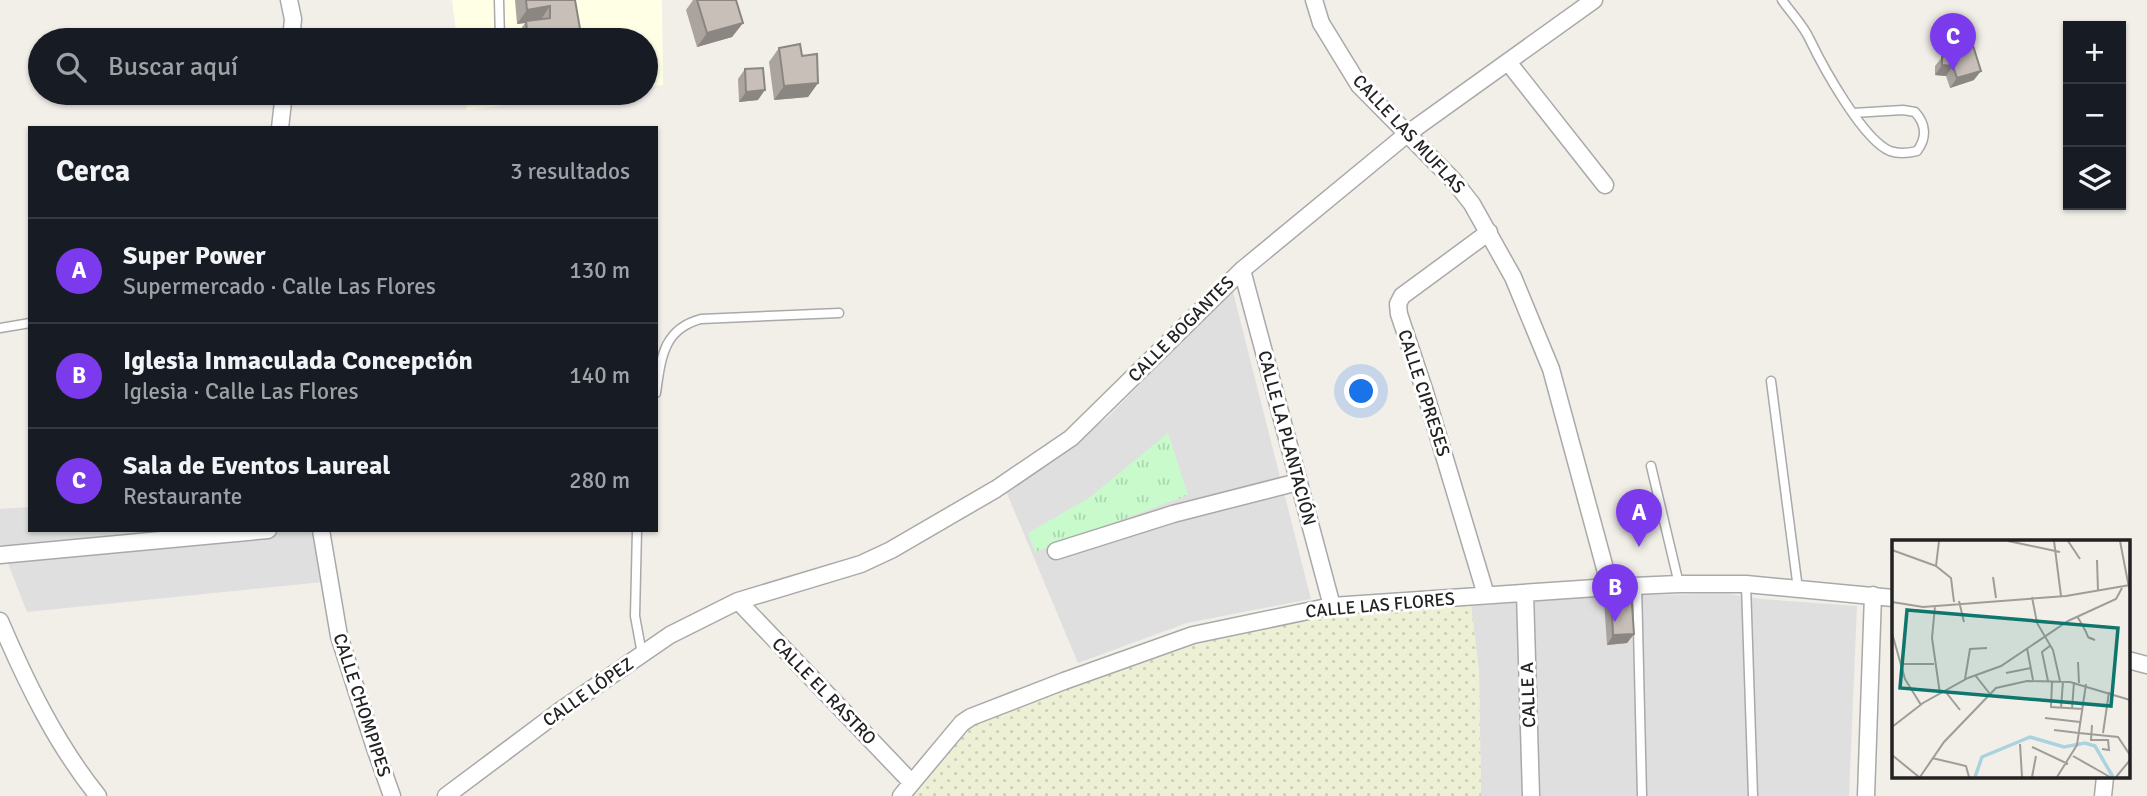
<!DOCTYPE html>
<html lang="es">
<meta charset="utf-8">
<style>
:root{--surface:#171b24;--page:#20242c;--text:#f1f3f6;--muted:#9ea1a6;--line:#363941;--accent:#7c3aed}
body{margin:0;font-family:Signika,sans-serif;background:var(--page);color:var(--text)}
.controls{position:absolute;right:21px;top:21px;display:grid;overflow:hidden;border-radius:0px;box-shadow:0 2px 5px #0004}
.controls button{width:63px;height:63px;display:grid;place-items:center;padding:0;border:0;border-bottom:2px solid var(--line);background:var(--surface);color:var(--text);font:35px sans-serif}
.you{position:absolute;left:1362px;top:392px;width:24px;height:24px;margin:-18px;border:5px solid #fff;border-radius:50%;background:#1a73e8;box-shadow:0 0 0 10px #1a73e833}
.badge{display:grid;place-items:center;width:46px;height:46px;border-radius:50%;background:var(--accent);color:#fff;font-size:23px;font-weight:700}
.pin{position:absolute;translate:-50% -58px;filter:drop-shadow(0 2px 4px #0008)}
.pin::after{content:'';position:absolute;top:37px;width:24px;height:21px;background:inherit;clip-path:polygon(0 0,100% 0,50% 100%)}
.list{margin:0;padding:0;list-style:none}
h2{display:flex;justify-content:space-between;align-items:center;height:91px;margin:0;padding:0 28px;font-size:30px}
h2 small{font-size:23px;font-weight:400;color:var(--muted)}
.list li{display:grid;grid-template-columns:46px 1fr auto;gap:21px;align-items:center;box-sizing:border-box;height:105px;padding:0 28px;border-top:2px solid var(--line)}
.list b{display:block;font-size:26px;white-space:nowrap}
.list p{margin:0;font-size:23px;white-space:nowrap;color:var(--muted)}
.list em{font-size:23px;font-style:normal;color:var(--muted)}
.icon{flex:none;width:38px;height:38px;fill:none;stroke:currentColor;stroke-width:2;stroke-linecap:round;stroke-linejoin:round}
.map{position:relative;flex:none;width:2147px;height:796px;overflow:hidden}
.search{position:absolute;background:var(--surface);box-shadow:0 2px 5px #0004;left:28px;top:28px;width:630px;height:77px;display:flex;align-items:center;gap:18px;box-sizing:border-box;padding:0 24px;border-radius:38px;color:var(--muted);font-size:26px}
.panel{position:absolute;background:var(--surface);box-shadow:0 2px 5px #0004;left:28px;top:126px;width:630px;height:406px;border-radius:0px}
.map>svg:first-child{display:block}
</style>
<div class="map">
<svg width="2147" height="796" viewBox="0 0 2147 796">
<defs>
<pattern id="farmland-dots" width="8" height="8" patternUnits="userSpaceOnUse" patternTransform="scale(1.75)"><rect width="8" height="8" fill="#eef0d5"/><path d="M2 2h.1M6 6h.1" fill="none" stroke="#ccceb7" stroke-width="1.8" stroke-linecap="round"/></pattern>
<pattern id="park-tufts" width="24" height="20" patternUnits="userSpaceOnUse" patternTransform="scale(1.75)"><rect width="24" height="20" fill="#c8facc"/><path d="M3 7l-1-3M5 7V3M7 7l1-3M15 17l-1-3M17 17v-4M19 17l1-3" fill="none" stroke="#acd6af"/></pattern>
</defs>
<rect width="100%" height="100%" fill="#f2efe9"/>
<path fill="#e0dfdf" d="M1232 288 1311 599 1187 623 1078 663 1006 491 1108 417Z
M30 507V530H325L333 581 27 612 0 543V509Z
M1729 594 1762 599 1857 606 1849 796H1481L1479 672 1471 606 1621 595Z"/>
<path fill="#ffffe5" d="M452 0H662L663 85 646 87V40H457Z
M465 93H602L467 110Z"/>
<path fill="url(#farmland-dots)" d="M1393 606H1471L1479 672 1481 796H913L966 721 1201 634 1297 616Z"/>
<path fill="url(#park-tufts)" d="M1168 433 1188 495 1035 552 1028 533 1089 498Z"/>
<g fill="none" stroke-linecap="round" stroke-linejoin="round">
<g stroke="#a9a9a9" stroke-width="11">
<path id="lane" d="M499 0 500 40
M1782 0C1791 13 1804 26 1810 40 1823 67 1863 140 1890 151 1898 154 1909 153 1917 151 1927 138 1926 124 1915 112L1903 110 1853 113
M0 328 30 323
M1771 381 1798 589
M656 393C661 358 663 329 701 319L839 313
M1651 466 1679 584
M637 530 635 616 642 654
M1746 584 1753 796
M1637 585 1642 796"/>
</g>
<g stroke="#a9a9a9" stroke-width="19">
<path id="street" d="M289 0 293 19 291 40
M1314 0 1321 23 1359 85 1454 181 1472 204 1513 277 1551 369 1610 587
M1508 62 1605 185
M280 128 284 93
M1242 270 1332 606
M321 530 339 636 375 748 392 796
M1056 551 1173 514 1298 482
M0 555 268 530
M1525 593 1531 796
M1486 595 1424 389 1399 314 1398 304 1402 296 1489 232
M738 601 911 782
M0 621C26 682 56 744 98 796
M2128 660 2147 665
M446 796 561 710 670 635 738 601 861 564 891 550 996 489 1071 438 1242 270 1407 134 1594 0
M901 796 962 723 971 717 1064 681 1193 635 1332 606 1610 587 1679 584H1746L1893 598
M1866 796 1873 595
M2103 796 2105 777"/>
</g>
<use href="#lane" stroke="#fff" stroke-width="8"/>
<use href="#street" stroke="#fff" stroke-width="16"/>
</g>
<path fill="#aba49e" d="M515 0H575L582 40H516V36L525 23 517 24Z
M693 0H736L743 23 732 37 697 47 686 10Z
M1949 42 1974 80 1950 88 1946 76 1935 75V66L1943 56 1942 52Z
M779 48 802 56 818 83 808 97 774 100 769 62Z
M745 69 758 100 739 102 738 79Z
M1611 590 1634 634 1627 643 1607 645 1604 600Z"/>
<path fill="#8b8681" d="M550 6 540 21H526L525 23 517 24 527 10Z
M743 23 732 37 697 47 707 33Z
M1942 65 1953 66 1946 76 1935 75Z
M1981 71 1974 80 1950 88 1957 78Z
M818 83 808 97 774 100 784 86Z
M765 90 758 100 739 102 746 92Z
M1634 634 1627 643 1607 645 1613 635Z"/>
<path fill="#c7bfb8" stroke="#8b8681" stroke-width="2" d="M526 0H575L582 40H528L526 21 550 18V6L527 10Z
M697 0H736L743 23 707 33Z
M1970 36 1981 71 1957 78 1953 66 1942 65V57L1952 53 1949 42Z
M800 44 802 56 817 54 818 83 784 86 779 48Z
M763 68 765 90 746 92 745 69Z
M1631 589 1634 634 1613 635 1611 590Z"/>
<g text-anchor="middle" stroke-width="6" stroke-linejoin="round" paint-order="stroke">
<g font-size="18" fill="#222" stroke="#fff">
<text transform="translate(1409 134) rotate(47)" y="6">CALLE LAS MUFLAS</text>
<text transform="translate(1181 329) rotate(-45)" y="6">CALLE BOGANTES</text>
<text transform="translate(1424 393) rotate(72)" y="6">CALLE CIPRESES</text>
<text transform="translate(1287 438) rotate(75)" y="6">CALLE LA PLANTACIÓN</text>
<text transform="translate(1380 605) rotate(-5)" y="6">CALLE LAS FLORES</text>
<text transform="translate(824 691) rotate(46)" y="6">CALLE EL RASTRO</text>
<text transform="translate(588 692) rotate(-35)" y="6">CALLE LÓPEZ</text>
<text transform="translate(1528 695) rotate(-92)" y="6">CALLE A</text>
<text transform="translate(362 705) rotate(72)" y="6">CALLE CHOMPIPES</text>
</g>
</g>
<g transform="translate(1892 540)">
<rect width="238" height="238" fill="#f2efe9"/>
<path fill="none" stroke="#aad3df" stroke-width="3.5" d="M83 237 90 217 138 197 172 207 193 203 203 206 221 237"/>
<path fill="none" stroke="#9f9d99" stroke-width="2" d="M47 1 44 26 59 38 62 62M116 1 168 12M162 1 169 56M176 1 188 19M228 1 238 53M0 10 44 26M205 20 206 51M101 37 104 58M140 57 145 83 161 110 168 141M67 61 72 82M0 62 31 67 174 56 238 45M43 66 40 98 48 154M185 76 192 88 194 92 196 97 197 98 203 100 196 97M0 93 13 139 29 165M135 108 141 140M186 122 187 143M8 124H42M114 133 139 128M83 135 98 154M73 139 78 109 95 108M156 141 150 112 159 105M160 141 159 167 191 169M53 151 68 170M169 168 171 141M180 169 182 142M153 178 188 182M200 185 199 200H216L217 210 210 209M0 187 31 163 76 138 109 126 176 81 224 59 230 48M162 190 187 193M187 193 226 197 238 215M211 193 217 152M128 204 130 237M140 207 176 224M0 215 27 237M181 216 218 237M40 218 74 226 77 237M28 237 52 202 104 148 135 141 178 142 238 160M140 237 144 216M165 237 185 205 194 144M224 237 238 220"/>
<path fill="#0f766e" fill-opacity="0.15" stroke="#0f766e" stroke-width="3.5" d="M15 70 226 88 219 166 8 148Z"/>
<rect width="238" height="238" fill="none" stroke="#222" stroke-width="3.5"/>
</g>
</svg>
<div class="controls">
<button>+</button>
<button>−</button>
<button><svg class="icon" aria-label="layers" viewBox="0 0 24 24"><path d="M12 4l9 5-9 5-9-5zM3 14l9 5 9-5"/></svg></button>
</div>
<div class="you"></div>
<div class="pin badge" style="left:1639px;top:547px">A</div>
<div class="pin badge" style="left:1615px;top:622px">B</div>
<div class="pin badge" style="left:1953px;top:71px">C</div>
<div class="search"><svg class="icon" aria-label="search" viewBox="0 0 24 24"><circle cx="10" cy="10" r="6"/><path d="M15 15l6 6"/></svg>Buscar aquí</div>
<section class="panel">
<h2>Cerca<small>3 resultados</small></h2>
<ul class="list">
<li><span class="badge">A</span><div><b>Super Power</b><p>Supermercado · Calle Las Flores</p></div><em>130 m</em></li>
<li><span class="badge">B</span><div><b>Iglesia Inmaculada Concepción</b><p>Iglesia · Calle Las Flores</p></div><em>140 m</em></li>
<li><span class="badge">C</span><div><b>Sala de Eventos Laureal</b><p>Restaurante</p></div><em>280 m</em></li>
</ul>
</section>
</div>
